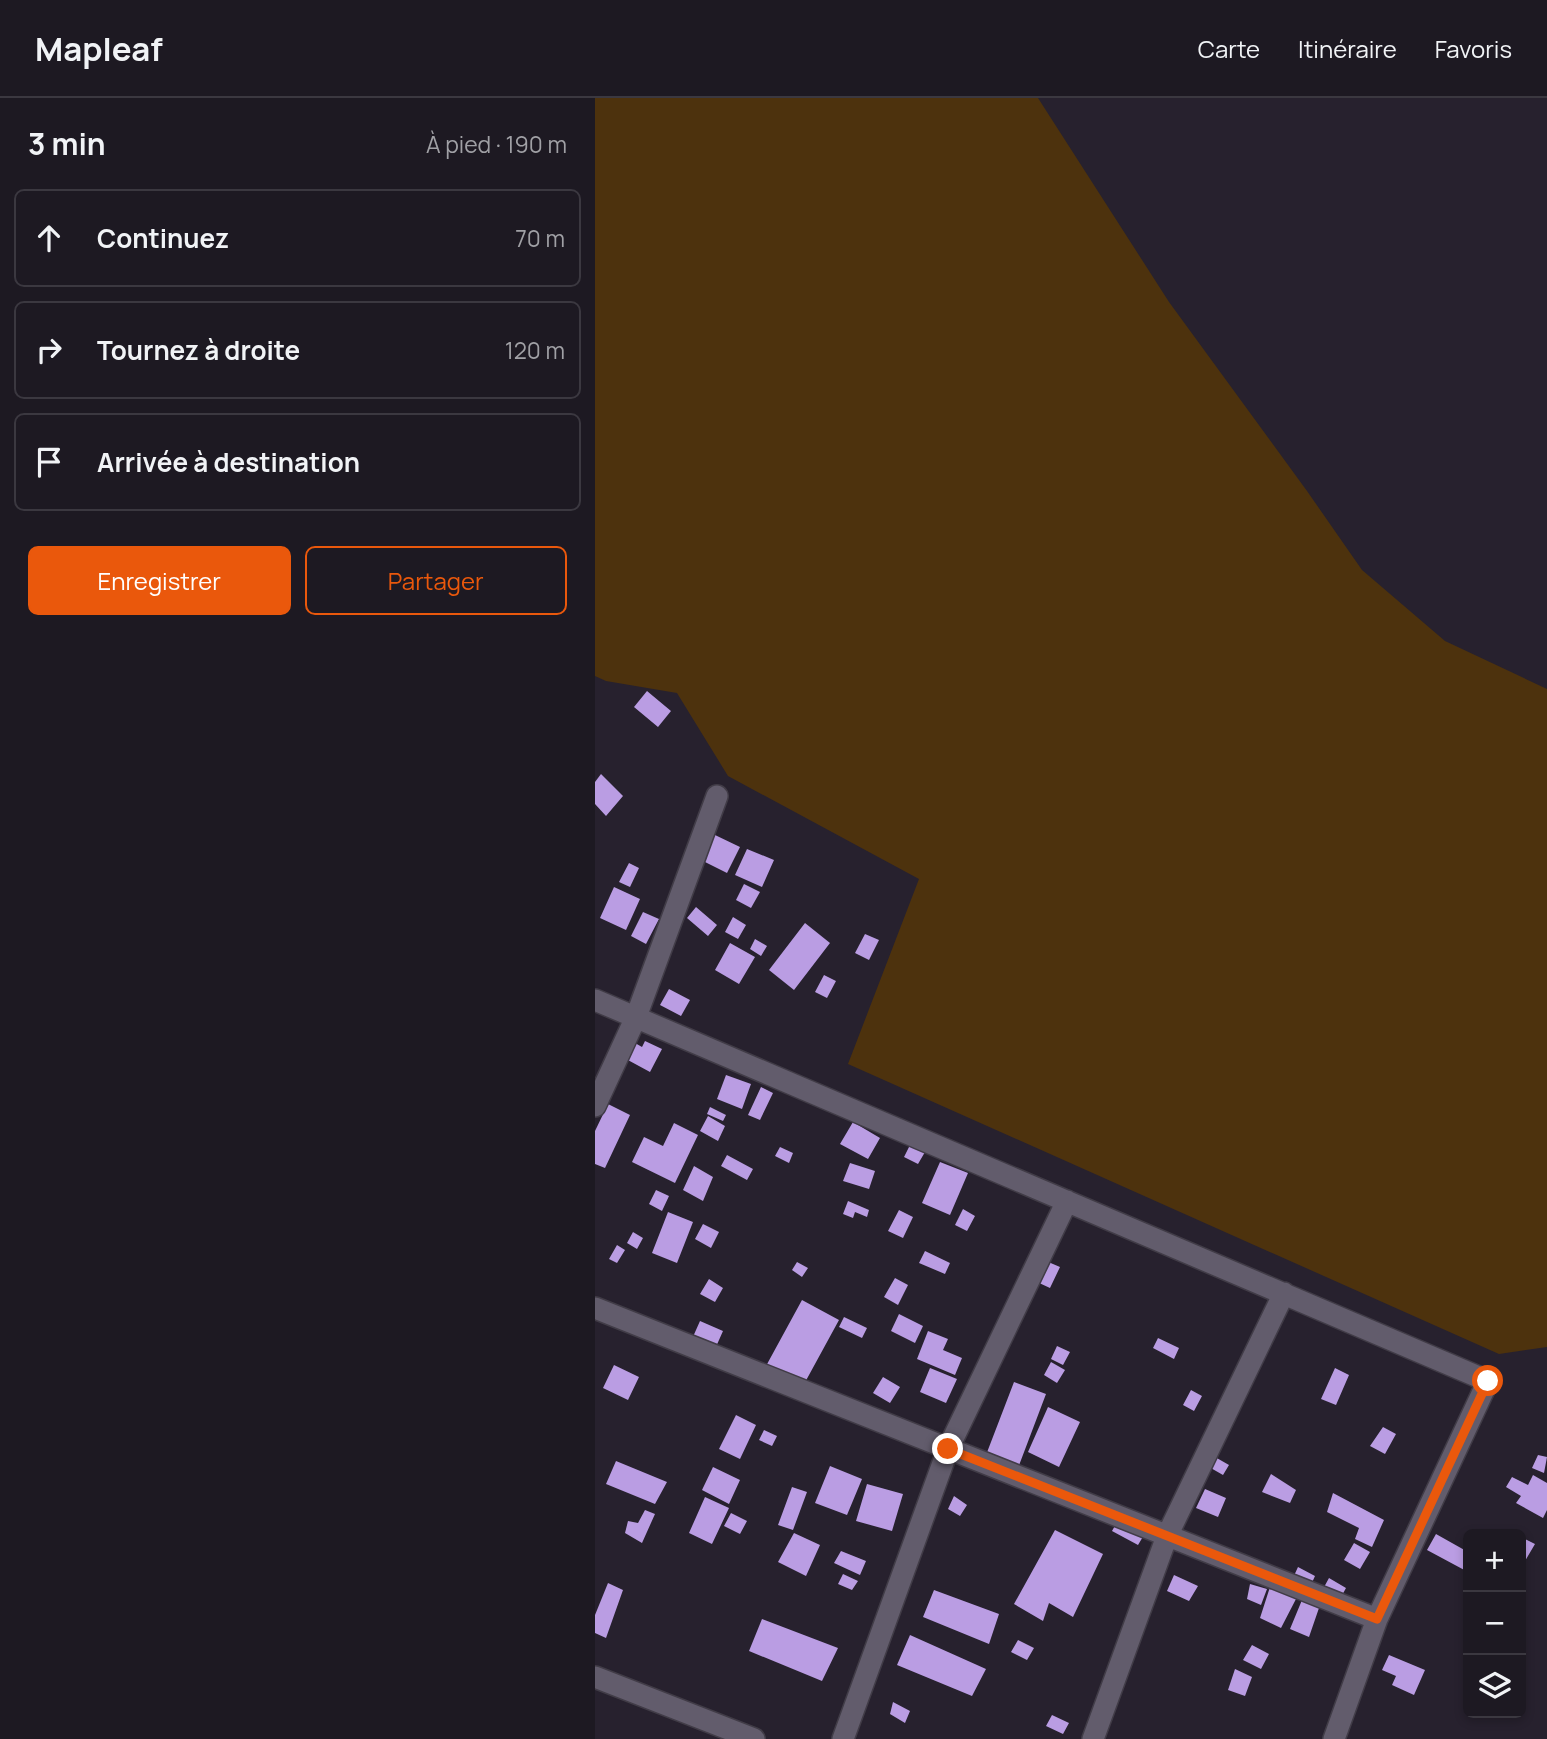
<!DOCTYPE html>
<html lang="fr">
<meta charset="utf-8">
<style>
:root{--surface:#1d1922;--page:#2a262f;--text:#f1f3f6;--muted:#a0a0a5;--line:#3b3840;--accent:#ea580c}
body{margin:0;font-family:Manrope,sans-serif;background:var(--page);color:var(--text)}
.controls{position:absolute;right:21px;bottom:21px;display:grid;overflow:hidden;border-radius:10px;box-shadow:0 4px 10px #0003}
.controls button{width:63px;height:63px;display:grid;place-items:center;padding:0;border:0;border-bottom:2px solid var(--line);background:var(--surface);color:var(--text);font:35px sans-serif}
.stop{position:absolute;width:21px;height:21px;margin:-16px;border:5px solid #ea580c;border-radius:50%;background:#fff}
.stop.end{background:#ea580c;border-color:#fff;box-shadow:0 2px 7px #0008}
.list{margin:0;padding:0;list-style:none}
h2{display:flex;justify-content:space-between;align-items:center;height:91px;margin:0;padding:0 28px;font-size:30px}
h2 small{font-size:23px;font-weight:400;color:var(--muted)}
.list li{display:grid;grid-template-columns:46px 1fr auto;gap:21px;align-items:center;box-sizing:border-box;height:98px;margin:0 14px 14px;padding:0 14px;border:2px solid var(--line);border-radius:10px}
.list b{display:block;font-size:26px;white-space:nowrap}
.list em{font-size:23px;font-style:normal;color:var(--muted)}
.actions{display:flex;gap:14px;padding:21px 28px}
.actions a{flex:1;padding:16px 0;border:2px solid var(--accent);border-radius:10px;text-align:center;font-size:24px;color:var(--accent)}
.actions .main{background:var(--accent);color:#fff}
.icon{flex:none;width:38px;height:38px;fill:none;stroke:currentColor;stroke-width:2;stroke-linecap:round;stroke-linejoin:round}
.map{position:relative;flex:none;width:952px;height:1641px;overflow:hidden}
header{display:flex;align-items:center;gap:42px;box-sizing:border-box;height:98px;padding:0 35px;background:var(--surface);border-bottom:2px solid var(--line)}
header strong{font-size:33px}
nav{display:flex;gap:38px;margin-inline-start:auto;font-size:24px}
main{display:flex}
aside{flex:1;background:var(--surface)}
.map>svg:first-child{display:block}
</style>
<header>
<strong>Mapleaf</strong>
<nav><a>Carte</a><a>Itinéraire</a><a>Favoris</a></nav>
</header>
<main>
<aside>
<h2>3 min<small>À pied · 190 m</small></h2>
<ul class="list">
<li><svg class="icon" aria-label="ahead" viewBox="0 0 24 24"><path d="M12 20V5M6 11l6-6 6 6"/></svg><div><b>Continuez</b></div><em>70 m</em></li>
<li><svg class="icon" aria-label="right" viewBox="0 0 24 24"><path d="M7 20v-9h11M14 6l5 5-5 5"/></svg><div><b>Tournez à droite</b></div><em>120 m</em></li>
<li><svg class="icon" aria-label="arrive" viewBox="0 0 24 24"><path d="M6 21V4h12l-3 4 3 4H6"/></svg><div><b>Arrivée à destination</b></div></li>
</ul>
<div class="actions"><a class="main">Enregistrer</a><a>Partager</a></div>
</aside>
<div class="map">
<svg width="952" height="1641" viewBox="0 0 952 1641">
<rect width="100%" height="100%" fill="#27212e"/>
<path fill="#4d320d" d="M0 0H443L574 204 712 393 767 472 850 543 952 591V1249L904 1256 253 966 324 781 133 678 82 595 11 583 0 578Z"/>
<path fill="#ba9de3" d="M52 593 76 613 63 629 39 609Z
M6 676 28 698 11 718 0 706V684Z
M120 737 145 749 132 775 108 763Z
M152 751 179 762 167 789 140 777Z
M34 765 44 770 35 789 24 784Z
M149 786 165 794 156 810 141 802Z
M19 789 45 801 31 832 5 820Z
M101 809 122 827 113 838 92 820Z
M48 814 64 821 51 846 36 838Z
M138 819 151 827 143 841 130 834Z
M210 825 235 845 199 892 174 872Z
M270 836 284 842 274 862 260 855Z
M160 841 172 848 166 858 155 851Z
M135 845 160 859 144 886 120 872Z
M229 877 241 883 232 900 220 894Z
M74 891 95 902 86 918 65 907Z
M50 943 67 951 55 974 31 961 40 945 47 949Z
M131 977 156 986 147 1011 122 1001Z
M166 989 178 995 165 1022 153 1017Z
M13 1006 35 1017 10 1070 0 1066V1033Z
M115 1009 131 1017 128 1023 112 1016Z
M113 1018 130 1028 123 1043 105 1033Z
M258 1024 285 1040 273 1061 245 1046Z
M79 1025 103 1037 80 1085 37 1064 49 1039 68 1048Z
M315 1047 330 1054 323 1066 309 1059Z
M185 1049 198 1055 194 1065 180 1058Z
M132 1057 158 1071 152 1082 126 1068Z
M345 1064 373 1075 355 1117 327 1105Z
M255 1065 280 1073 274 1091 248 1083Z
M99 1068 118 1079 108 1103 88 1092Z
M61 1092 74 1098 67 1113 54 1106Z
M253 1103 274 1112 272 1119 260 1114 258 1120 248 1116Z
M368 1111 380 1118 372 1133 360 1127Z
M304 1112 318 1119 308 1140 293 1133Z
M73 1114 98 1124 82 1165 57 1155Z
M108 1126 124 1134 116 1150 100 1141Z
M38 1134 48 1140 42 1151 32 1145Z
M22 1147 30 1152 22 1165 14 1161Z
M330 1153 355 1165 350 1176 324 1165Z
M451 1163 465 1169 455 1190 442 1184Z
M202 1164 213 1170 207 1179 197 1172Z
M300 1180 313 1187 303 1207 289 1199Z
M114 1181 128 1190 120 1204 105 1196Z
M207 1202 244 1222 208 1288 171 1268Z
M304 1216 328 1228 320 1245 296 1233Z
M249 1219 272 1230 267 1240 244 1229Z
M105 1223 128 1233 120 1251 97 1241Z
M333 1233 353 1241 348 1252 367 1260 360 1277 322 1261Z
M563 1240 584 1250 579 1261 558 1250Z
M462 1248 475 1254 468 1267 456 1261Z
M456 1264 470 1272 462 1285 449 1277Z
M19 1267 44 1279 33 1302 8 1290Z
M335 1270 362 1281 351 1305 325 1294Z
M740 1270 754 1277 741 1307 726 1301Z
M288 1279 305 1289 295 1305 278 1295Z
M419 1284 451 1296 423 1370 391 1357Z
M596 1292 607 1298 599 1313 588 1307Z
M453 1309 485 1324 464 1369 433 1354Z
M141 1317 161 1327 145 1361 124 1351Z
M788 1329 801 1336 790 1356 775 1348Z
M169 1332 182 1338 177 1348 164 1342Z
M943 1357 952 1359 949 1375 937 1370Z
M620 1359 634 1367 628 1377 614 1369Z
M21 1363 72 1384 60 1406 11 1386Z
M235 1368 267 1381 252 1417 220 1405Z
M118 1369 145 1382 134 1406 107 1392Z
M676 1376 701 1392 695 1405 667 1394Z
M938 1377 952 1385V1412L948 1420 921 1405 926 1398 911 1389 917 1379 933 1387Z
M272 1386 308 1396 297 1433 261 1423Z
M197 1389 212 1394 198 1432 183 1427Z
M610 1391 631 1400 623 1419 601 1410Z
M738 1395 789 1422 777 1449 760 1441 764 1430 732 1414Z
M359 1398 372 1407 365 1418 353 1411Z
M110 1399 134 1410 117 1446 94 1435Z
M50 1412 60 1416 47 1445 30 1435 33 1423 43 1425Z
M136 1415 152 1423 145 1436 129 1428Z
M522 1424 549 1437 543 1447 517 1433Z
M460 1432 508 1456 478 1519 454 1505 448 1523 419 1506Z
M199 1435 225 1447 211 1478 183 1464Z
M841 1436 873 1454V1474L832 1452Z
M926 1439 940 1446 926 1470Z
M759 1445 775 1454 765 1471 749 1462Z
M246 1453 271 1463 265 1477 239 1465Z
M703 1469 720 1478 715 1489 697 1482Z
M248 1476 263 1483 257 1492 243 1486Z
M579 1477 603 1488 594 1503 572 1493Z
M734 1480 751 1490 745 1501 728 1491Z
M13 1485 28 1492 11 1540 0 1535V1517Z
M655 1486 672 1491 666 1507 652 1501Z
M675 1489 701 1501 686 1530 665 1520Z
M339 1492 404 1516 394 1546 328 1519Z
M707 1502 724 1510 714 1539 695 1531Z
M167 1521 243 1550 227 1583 154 1553Z
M315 1537 391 1571 377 1598 302 1567Z
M423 1542 439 1550 432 1562 416 1554Z
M657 1547 674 1556 666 1571 648 1562Z
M794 1557 830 1572 819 1597 797 1587 801 1578 787 1572Z
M640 1571 657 1579 650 1598 633 1592Z
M298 1604 315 1613 310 1625 295 1616Z
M457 1617 474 1625 468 1636 451 1628Z"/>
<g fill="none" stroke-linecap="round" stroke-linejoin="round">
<g stroke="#413c47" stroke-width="24">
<path id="street" d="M0 902 893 1283 782 1521 739 1641
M0 1008 41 919 122 698
M0 1210 782 1521
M0 1579 159 1641
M248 1641 353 1351 472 1103
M498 1641 572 1438 689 1195"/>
</g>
<use href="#street" stroke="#625c6c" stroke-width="21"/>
</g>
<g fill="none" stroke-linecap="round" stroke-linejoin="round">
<path stroke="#ea580c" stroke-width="9" d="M353 1351 782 1521 893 1283"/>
</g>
</svg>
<div class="controls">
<button>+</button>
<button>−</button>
<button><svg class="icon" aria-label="layers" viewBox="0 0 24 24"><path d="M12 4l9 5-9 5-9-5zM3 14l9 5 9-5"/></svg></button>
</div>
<div class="stop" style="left:893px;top:1283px"></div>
<div class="stop end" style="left:353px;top:1351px"></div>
</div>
</main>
